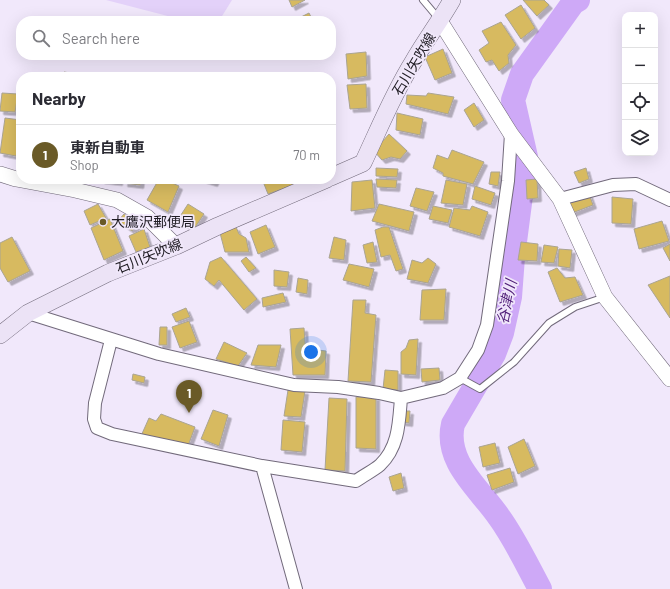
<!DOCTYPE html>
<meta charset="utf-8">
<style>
:root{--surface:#fff;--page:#f2f2f3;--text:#2b2b33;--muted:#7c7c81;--line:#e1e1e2;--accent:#6a5a27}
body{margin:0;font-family:Barlow,"Noto Sans JP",sans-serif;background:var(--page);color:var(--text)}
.controls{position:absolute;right:12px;top:12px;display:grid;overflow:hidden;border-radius:8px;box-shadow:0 4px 16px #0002}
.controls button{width:36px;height:36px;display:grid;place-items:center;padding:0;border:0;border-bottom:1px solid var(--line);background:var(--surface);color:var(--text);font:20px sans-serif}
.you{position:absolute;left:311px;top:352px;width:14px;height:14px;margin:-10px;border:3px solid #fff;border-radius:50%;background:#1a73e8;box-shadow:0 0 0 6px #1a73e833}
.badge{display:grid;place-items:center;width:26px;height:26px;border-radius:50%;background:var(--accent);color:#fff;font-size:13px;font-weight:700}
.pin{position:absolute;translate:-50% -33px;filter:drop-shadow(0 1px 2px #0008)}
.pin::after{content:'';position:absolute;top:21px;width:14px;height:12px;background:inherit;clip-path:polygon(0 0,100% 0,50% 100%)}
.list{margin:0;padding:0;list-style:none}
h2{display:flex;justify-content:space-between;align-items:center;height:52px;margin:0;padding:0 16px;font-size:17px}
h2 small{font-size:13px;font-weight:400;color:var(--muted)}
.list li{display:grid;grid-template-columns:26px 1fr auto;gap:12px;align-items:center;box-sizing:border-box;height:60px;padding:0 16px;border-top:1px solid var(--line)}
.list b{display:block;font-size:15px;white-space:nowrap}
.list p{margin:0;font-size:13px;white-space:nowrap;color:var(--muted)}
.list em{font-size:13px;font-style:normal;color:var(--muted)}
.icon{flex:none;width:22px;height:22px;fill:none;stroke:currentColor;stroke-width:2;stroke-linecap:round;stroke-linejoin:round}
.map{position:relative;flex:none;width:670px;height:589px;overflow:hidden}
.search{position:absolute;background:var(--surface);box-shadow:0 4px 16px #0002;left:16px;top:16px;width:320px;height:44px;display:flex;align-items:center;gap:10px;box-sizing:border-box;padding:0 14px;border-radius:16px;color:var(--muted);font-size:15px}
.panel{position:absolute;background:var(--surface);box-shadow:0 4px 16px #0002;left:16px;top:72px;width:320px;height:112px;border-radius:16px}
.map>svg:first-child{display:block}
</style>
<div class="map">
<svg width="670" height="589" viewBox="0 0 670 589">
<defs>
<filter id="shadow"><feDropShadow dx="3.5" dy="3.5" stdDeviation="0" flood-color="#0004"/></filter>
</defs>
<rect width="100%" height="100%" fill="#f1e8fb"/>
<path fill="#e3d1f9" d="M106 0H232L219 21H187Z"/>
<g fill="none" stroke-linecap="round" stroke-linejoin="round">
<path stroke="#cea9f7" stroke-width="24" d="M540 589C527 565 515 539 499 517 480 489 444 462 453 424L494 354 502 333 510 297 513 257 526 157 513 100 522 74 573 3 578 0"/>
</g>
<path fill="#d7ba60" stroke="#aaa492" filter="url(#shadow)" d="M289 0H305L292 7Z
M523 0H544L549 5 537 16Z
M521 5 535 28 521 39 505 15Z
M309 13 313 21H293Z
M501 22 516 45 508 55 509 63 499 71 492 60 486 62 479 50 489 43 482 31Z
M443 49 452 73 435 80 425 57Z
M366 52 367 76 348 79 346 54Z
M64 72 82 75V77H62Z
M366 84 367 108 350 109 347 85Z
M2 93 18 94 15 112 0 111Z
M428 93 454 97 448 114 406 104 407 95 426 96Z
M474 103 484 120 474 127 464 110Z
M397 113 423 119 420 135 396 130Z
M5 118 21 120V139L16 156 0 153Z
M389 134 407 151 400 159 391 157 382 160 374 151Z
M452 150 484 162 473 184 443 176V173L433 168 437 155 448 159Z
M376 168 398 169 397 177 376 176Z
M586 168 589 179 579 183 574 172Z
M491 172H500L498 186 489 184Z
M101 179H119V182L101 180Z
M125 179H141L140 185 124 183Z
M159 179H163L179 186 168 212 147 200Z
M201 179H216L214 183Z
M262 179H310L268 194Z
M376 179 397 180 396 188 377 187Z
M537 179 538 198 527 199 526 180Z
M372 180 375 208 351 211 352 182Z
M446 180 467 184 463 205 441 203Z
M475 186 495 193 491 205 472 199Z
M416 188 434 192 427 211 410 206Z
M589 194 593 205 572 213 567 203Z
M612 197 633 199 631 224 612 223Z
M98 204 106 218 90 225 84 211Z
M188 204 204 214 194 229 177 221Z
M379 204 414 212 409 231 372 221Z
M433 206 452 210 448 223 429 219Z
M472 206 488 212 480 236 449 227 454 208 470 210Z
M124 214 139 223 132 231 118 221Z
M110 219 123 251 104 260 91 228Z
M662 221 669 241 639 249 634 229Z
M266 225 275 247 258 254 250 232Z
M236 227 239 234 246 238 249 252H225L220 233Z
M383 227H389L403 269 396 271 390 255 381 257 375 230Z
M144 229 150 247 136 252 129 236Z
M12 237 30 271 8 282 0 268V243Z
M334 237 346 240 344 260 329 258Z
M373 242 377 262 367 263 363 245Z
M521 242 538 244 537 261 518 260Z
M670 244V261L663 248Z
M544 245 558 247 554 263 541 262Z
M559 249 572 250 570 268 558 266Z
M221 257 257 299 244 310 219 280 214 286 205 279 210 262Z
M246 257 256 268 249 272 241 261Z
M428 258 436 264 428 283 407 279 412 260 422 263Z
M349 264 374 269 369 287 343 280Z
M557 268 565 278 575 277 583 295 560 302 548 272Z
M274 270 289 272 287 287 274 286Z
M670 276V318L648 285Z
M298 278 308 280 307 294 296 292Z
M446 289 444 320H420L422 290Z
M283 293 286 302 263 307 262 298Z
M353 300H366L365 313 376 315 371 382 348 381Z
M186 308 190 317 176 322 172 314Z
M189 321 197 342 180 348 172 327Z
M160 327H167V345H159Z
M304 328 306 355H311L318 350 326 351 325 375H293L290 329Z
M418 339 416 375 401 374V352L406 348 409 340Z
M224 342 247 353 238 366 216 359Z
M258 345H281L276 367 251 365Z
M439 368 440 380 422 382 421 369Z
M385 370 398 371V390L383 389Z
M133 374 145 377 144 383 132 380Z
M288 390 305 391 301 417 284 416Z
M356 397H376V449L356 448Z
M329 398 347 399 345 471 325 470Z
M213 410 228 415 219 446 201 439Z
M402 411H410L409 423 402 422Z
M161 414 195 427 188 446 141 436 149 418 156 421Z
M283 420 305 422 302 452 281 450Z
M524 439 535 466 518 474 508 447Z
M495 443 500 463 483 467 479 447Z
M510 468 514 482 492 490 487 475Z
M401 473 404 488 393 491 389 477Z"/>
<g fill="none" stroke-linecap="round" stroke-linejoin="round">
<g stroke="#726a7b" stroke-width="8">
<path id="service" d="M423 0 439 19
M460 378 480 389 514 362 549 323 575 307 605 297"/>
</g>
<g stroke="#726a7b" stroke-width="14">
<path id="minor" d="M560 199 613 185 636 184 670 200
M28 313 159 354 294 385 338 387 379 393 401 398 443 388 460 378 478 350 487 325 508 181 511 134
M111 340 95 403 94 419 97 428 112 434 262 466 356 481C364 475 373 471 380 465 399 447 399 422 401 398
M262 466 296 589"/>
</g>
<g stroke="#726a7b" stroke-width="16">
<path id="tertiary" d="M440 21 511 134 560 199 605 297 670 379
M0 174 16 179 75 190 117 200 147 217 176 246"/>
</g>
<g stroke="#726a7b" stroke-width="18">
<path id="secondary" d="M331 177 363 163C379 129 393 94 413 62 425 41 440 21 452 0
M0 335 28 313 108 273 176 246 218 226 327 179"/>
</g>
<use href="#service" stroke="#fff" stroke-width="6"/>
<use href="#minor" stroke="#fff" stroke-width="12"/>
<use href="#tertiary" stroke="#fff" stroke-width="15"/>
<use href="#secondary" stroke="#ece3f6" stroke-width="17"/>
</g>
<circle fill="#6a5a27" stroke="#f1e8fb" stroke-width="1.5" cx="103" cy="222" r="4"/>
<g text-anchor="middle" stroke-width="3.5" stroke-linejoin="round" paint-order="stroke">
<g font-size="14" fill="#1f1c23" stroke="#f1e8fb">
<text transform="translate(414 64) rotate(-59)" y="5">石川矢吹線</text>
<text transform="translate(149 256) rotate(-22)" y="5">石川矢吹線</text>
</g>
<g font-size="14" fill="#1f1c23" stroke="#f1e8fb" text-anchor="start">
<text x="111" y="227">大鷹沢郵便局</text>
</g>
<g font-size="15" font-style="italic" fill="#54237c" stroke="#f1e8fb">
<text transform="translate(507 302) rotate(-78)" y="5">谷津川</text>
</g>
</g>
</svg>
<div class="controls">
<button>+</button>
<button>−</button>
<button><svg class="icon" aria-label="locate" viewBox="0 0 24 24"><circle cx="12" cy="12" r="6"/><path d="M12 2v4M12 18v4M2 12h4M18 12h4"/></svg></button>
<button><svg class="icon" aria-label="layers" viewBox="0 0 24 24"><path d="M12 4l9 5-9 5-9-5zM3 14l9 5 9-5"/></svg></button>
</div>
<div class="you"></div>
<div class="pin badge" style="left:189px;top:413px">1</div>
<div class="search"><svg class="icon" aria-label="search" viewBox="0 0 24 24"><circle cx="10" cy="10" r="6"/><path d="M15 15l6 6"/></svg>Search here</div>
<section class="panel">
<h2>Nearby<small></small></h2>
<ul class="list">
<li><span class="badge">1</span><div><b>東新自動車</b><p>Shop</p></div><em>70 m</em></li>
</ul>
</section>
</div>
